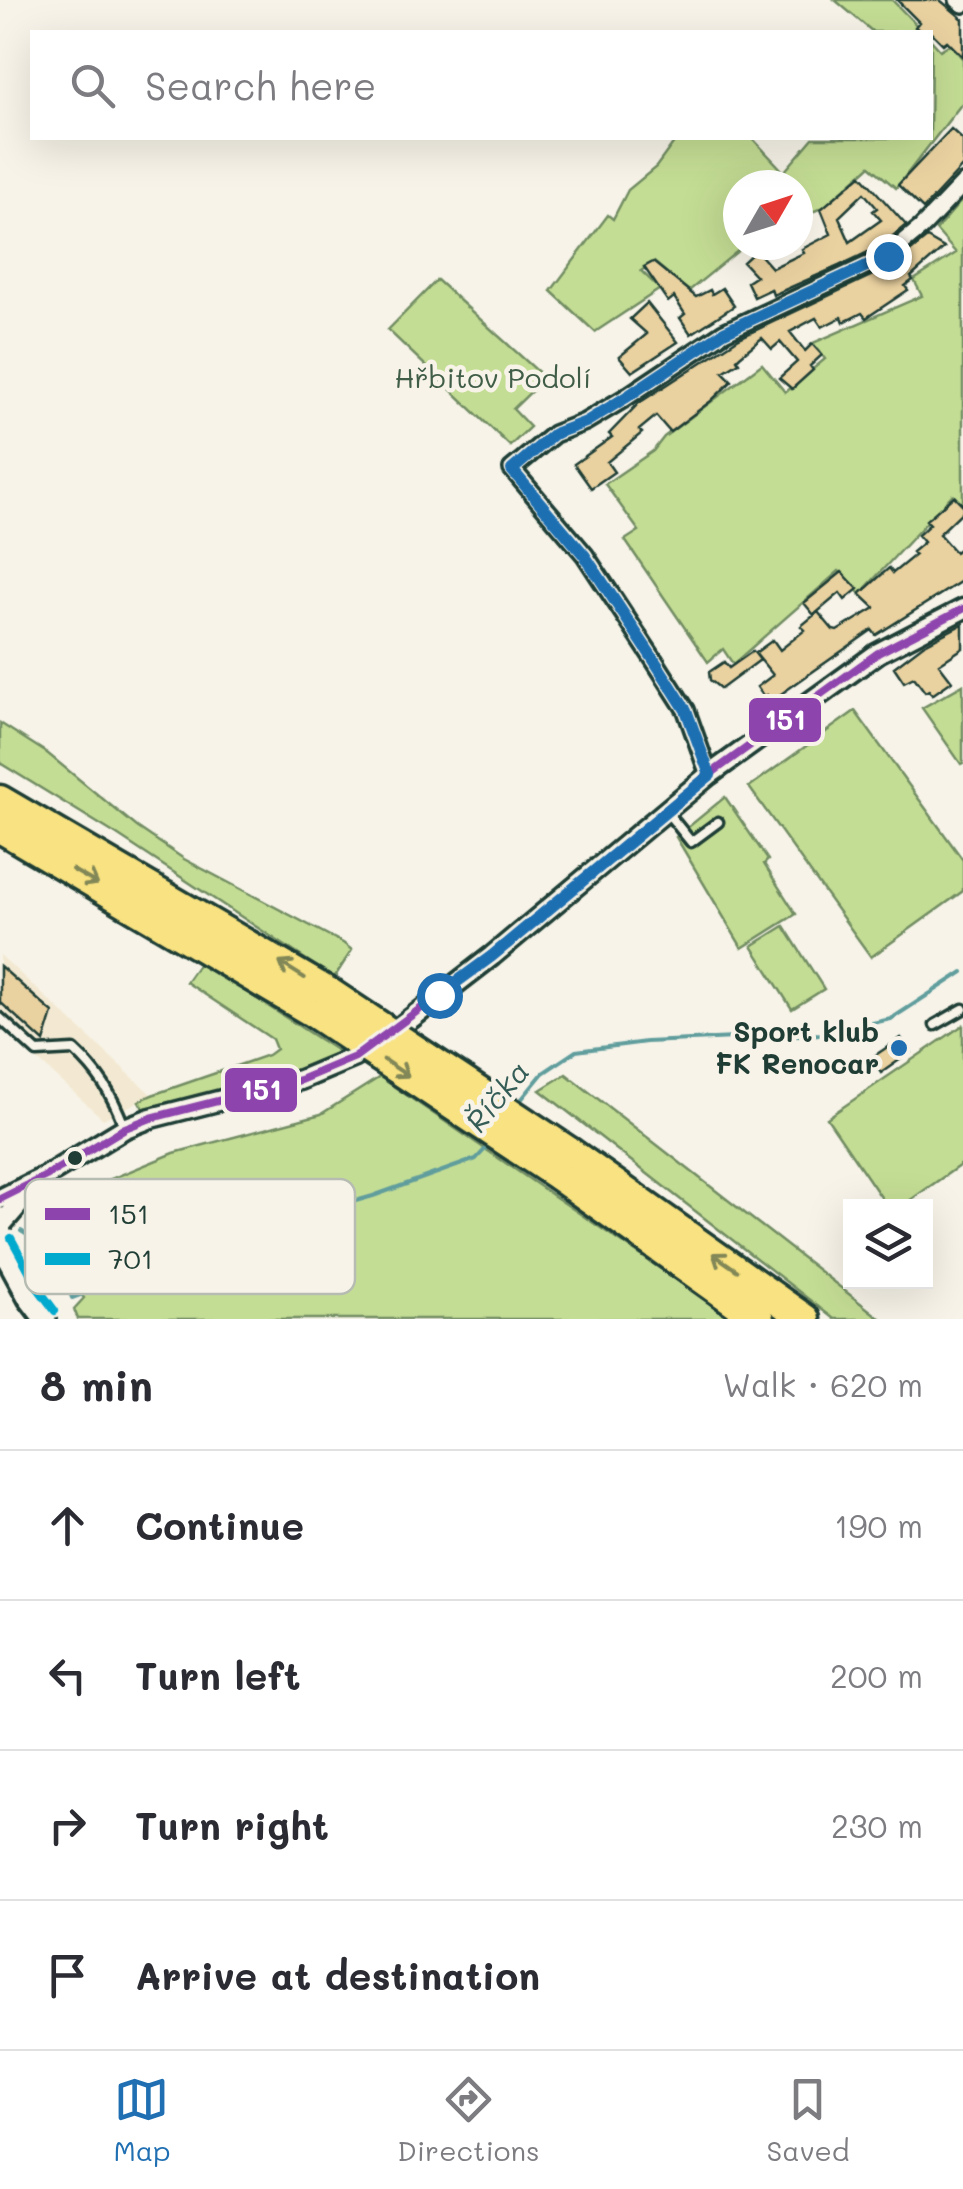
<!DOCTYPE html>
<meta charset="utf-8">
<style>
:root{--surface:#fff;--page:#f7f7f7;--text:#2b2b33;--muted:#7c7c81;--line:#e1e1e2;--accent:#1f6fb2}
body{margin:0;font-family:Mali,sans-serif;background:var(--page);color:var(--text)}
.controls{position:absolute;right:30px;bottom:30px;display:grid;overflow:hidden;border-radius:0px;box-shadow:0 10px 40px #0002}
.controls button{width:90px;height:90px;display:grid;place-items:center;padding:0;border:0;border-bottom:2px solid var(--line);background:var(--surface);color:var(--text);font:50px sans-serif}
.compass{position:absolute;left:723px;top:170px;width:90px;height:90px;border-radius:50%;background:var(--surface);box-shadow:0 10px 40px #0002;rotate:51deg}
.stop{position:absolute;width:30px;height:30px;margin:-22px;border:8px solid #1f6fb2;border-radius:50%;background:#fff}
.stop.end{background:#1f6fb2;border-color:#fff;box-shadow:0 2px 10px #0008}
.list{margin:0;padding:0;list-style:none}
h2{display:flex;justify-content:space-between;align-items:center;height:130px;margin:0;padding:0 40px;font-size:42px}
h2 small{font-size:32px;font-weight:400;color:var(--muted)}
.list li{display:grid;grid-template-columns:65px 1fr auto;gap:30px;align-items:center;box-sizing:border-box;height:150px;padding:0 40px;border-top:2px solid var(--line)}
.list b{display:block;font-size:38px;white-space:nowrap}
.list em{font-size:32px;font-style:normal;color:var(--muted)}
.icon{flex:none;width:55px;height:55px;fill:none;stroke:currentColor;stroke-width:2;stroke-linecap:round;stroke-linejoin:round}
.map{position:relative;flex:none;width:963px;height:1319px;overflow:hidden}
.search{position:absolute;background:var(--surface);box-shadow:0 10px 40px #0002;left:30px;right:30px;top:30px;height:110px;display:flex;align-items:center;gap:25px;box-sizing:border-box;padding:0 35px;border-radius:0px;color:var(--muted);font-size:38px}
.sheet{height:730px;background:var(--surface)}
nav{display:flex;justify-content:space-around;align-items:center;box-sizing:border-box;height:140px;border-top:2px solid var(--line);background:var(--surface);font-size:28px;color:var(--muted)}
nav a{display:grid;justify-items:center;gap:5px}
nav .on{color:var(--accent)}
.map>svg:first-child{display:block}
</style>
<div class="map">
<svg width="963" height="1319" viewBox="0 0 963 1319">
<rect width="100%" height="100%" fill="#f7f3e8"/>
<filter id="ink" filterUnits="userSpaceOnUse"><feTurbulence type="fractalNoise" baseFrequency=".01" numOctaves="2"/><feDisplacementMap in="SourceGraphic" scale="20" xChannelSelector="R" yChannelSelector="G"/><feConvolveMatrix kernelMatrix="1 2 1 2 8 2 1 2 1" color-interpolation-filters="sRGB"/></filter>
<g filter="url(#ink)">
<path fill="#f3e9d2" d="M0 955 152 1095 103 1119 0 1026Z"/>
<path fill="#c4dd94" stroke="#728d64" stroke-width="2.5" d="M835 0H892L923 32H873Z
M931 40 940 50 950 44 963 59V102L896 188 870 166 824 207 798 218V185H738V245H745L689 291 654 262 641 271 660 289 595 332 551 291 608 215 613 219 628 190 656 167 677 138H752L784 172 813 138H930Z
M963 199V506L952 495 860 594 839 571 733 664 723 649 708 662 625 540 639 531 605 484 653 451 664 437 762 364 785 392 825 359 813 343 922 296 914 280 956 253 936 230Z
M437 280 545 378 513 409 530 427 510 446 388 330Z
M963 685V763L961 764 922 708Z
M855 711 963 860V891L871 957 749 787Z
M0 723 47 753 137 827 184 859 343 943 352 950 334 978 117 835 0 763Z
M725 797 768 860 764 864 796 914 742 948 676 837Z
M784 926 824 989 792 1009 752 946Z
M200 962 342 1054 275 1077 144 1110 139 1101 152 1095 268 1055 276 1049 272 1039 186 982Z
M963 1025V1163L902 1206H887L827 1118Z
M566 1074 881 1319H834L540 1090Z
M380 1077 734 1319H78L74 1309 84 1298C64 1274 37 1261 32 1229L96 1185 174 1153 321 1114Z"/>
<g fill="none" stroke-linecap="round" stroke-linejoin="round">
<path stroke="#609d9d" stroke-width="4" d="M516 1106 543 1073 576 1051 646 1042 822 1034 891 1019 963 972
M21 1231 29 1236C36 1265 64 1270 72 1298L258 1229 373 1196 476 1159 491 1143"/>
</g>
<path fill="#ead1a0" stroke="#1f3d34" stroke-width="2.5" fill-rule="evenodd" d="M897 0H940L963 19V57L947 41 943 44 931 32H922L915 27 919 22Z
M951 129 963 140V166L923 209 898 185Z
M861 175 906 225 881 246 839 266 773 295 771 289 754 297 747 282 756 276 743 262 756 250 772 268 804 253 802 249 831 234 821 209ZM864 193 877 208 873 211 881 220 850 242 839 217Z
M927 238 944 248 911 277 913 280 905 286 908 290 866 318 862 313 844 322 842 317 822 327 816 318 790 332 805 351 812 344 822 355 810 366 813 370 792 389 779 378 797 362 780 342 772 349 762 338 740 356 737 359 739 362 723 372 732 381 711 401 670 432 656 416 639 430 642 433 607 462 614 472 591 488 574 464 612 437 609 434 639 403 739 338 892 266Z
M653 262 696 297 710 290 712 294 722 288 734 306 691 334 680 318 685 314 674 297 668 302 644 267Z
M647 303 678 342 632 372 619 357 647 334 630 319Z
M954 496 963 505V511L939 534 955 552 963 545V580L876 635 872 630 771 701 767 695 764 697 757 687 773 675 755 653 773 640 780 650 805 630 801 626 818 612 833 630 837 631 875 608 860 594 889 568 893 573 915 555 912 552 924 542 918 535 930 524 926 520Z
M842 572 858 589 845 600 840 593 814 615 804 603Z
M963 624V648L939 664 952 681 932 695 929 690 925 692 914 677 904 682 894 667 923 645Z
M753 651 760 660 721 689 710 680 709 672 724 662 729 668Z
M0 966 53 1013 44 1042 0 1002Z
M901 1038 911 1052 881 1073 871 1058Z"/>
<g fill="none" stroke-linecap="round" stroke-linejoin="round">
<g stroke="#1f3d34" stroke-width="15">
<path id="service" d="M666 811 691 842 718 822
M0 1018 37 1052 74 1050C99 1073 112 1094 124 1126
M935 1025 963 1009"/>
</g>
<g stroke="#1f3d34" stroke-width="22">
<path id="minor" d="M958 0 963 4
M709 775 686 710 654 660 585 555 512 469 554 434 585 422 625 398 724 332 887 256 921 228 963 184"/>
</g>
<g stroke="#1f3d34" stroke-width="25">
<path id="tertiary" d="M404 1024 492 956 709 775 878 653 963 609
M0 1199 46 1176 125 1128 151 1118 300 1080 355 1057
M1 1225 34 1187"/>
</g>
<g stroke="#1f3d34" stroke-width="28">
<path id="secondary" d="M0 1218V1232
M0 1244 29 1298 45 1319"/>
</g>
<g stroke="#1f3d34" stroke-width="35">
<path id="motorway" d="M0 800 330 993
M0 828 315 1014
M571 1153 805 1319
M557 1175 759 1319"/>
</g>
<use href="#service" stroke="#f7f3e8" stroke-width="8"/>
<use href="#minor" stroke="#f7f3e8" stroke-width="15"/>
<use href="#tertiary" stroke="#f7f3e8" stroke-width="18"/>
<use href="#secondary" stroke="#f7f3e8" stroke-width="20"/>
<use href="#motorway" stroke="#f8e281" stroke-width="28"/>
<g stroke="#1f3d34" stroke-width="35" stroke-linecap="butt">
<path id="motorway-bridge" d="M330 993 571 1153
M315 1014 557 1175"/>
</g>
<use href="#motorway-bridge" stroke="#f8e281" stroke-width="28"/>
<g stroke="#f7f3e8" stroke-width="15">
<path id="bus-1" d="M0 1199 46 1176 125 1128 151 1118 300 1080 355 1057 492 956 709 775 878 653 963 609"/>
</g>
<g stroke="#f7f3e8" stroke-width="15">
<path id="bus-2" d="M11 1238 40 1291 55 1311"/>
</g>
<use href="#bus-1" stroke="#8e44ad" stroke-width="8"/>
<use href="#bus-2" stroke="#00a9ce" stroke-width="8"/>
</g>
<defs><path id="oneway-shaft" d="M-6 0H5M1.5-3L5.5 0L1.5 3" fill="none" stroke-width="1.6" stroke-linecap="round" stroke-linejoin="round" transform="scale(2.5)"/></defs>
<g stroke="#818757">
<use href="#oneway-shaft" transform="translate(85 877) rotate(30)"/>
<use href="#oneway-shaft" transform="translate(292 970) rotate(-148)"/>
<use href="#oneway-shaft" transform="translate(396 1068) rotate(34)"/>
<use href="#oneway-shaft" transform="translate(725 1262) rotate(-145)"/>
</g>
</g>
<g fill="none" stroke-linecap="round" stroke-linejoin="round" filter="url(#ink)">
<path stroke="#1f6fb2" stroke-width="12" d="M439 995 492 956 710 775 686 710 654 660 585 556 512 470 554 434 586 422 625 398 724 332 888 256"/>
</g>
<circle fill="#1f6fb2" stroke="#f7f3e8" stroke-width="4" cx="899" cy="1048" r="10"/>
<circle fill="#1f3d34" stroke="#f7f3e8" stroke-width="4" cx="75" cy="1158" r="9"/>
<g text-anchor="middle" stroke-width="9" stroke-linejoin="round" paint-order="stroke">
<g font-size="28" fill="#405d47" stroke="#f7f3e8">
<text x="493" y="388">Hřbitov Podolí</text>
</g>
<g font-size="28" font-weight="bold" fill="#1f3d34" stroke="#f7f3e8" text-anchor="end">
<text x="879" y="1042">Sport klub<tspan x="879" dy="32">FK Renocar</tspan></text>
</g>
<g font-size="30" font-style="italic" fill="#355d57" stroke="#f7f3e8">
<text transform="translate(498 1097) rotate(-51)" y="10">Říčka</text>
</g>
</g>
<rect x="25" y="1179" width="330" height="115" rx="15" fill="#f7f3e8" stroke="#b6bcb2" stroke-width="2.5"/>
<rect x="45" y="1208" width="45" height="12" fill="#8e44ad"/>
<rect x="45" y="1253" width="45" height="12" fill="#00a9ce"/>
<g font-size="28" fill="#1f3d34">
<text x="108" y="1224">151</text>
<text x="108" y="1269">701</text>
</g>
<g stroke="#f7f3e8" stroke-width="4">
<rect x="747" y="696" width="76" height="48" rx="10" fill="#8e44ad"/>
<rect x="223" y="1066" width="76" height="48" rx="10" fill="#8e44ad"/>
</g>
<g font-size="28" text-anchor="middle" font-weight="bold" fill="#fff">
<text x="785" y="730">151</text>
<text x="261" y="1100">151</text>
</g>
</svg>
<div class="controls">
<button><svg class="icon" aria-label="layers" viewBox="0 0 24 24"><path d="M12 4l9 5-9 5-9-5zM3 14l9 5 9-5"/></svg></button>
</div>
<svg class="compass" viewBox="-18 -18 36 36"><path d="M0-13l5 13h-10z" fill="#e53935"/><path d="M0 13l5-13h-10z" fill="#7c7c81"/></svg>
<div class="stop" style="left:439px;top:995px"></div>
<div class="stop end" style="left:888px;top:256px"></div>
<div class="search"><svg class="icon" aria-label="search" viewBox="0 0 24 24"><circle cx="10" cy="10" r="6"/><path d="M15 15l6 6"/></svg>Search here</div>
</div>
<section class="sheet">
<h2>8 min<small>Walk · 620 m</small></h2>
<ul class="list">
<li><svg class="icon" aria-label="ahead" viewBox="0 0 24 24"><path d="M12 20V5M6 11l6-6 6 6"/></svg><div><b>Continue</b></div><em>190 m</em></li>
<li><svg class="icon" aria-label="left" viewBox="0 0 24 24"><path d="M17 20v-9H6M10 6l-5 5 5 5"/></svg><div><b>Turn left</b></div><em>200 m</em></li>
<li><svg class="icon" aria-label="right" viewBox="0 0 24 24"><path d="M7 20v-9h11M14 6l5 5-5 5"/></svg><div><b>Turn right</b></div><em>230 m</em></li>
<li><svg class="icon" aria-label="arrive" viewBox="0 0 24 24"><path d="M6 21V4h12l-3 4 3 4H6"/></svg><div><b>Arrive at destination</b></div></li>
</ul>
</section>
<nav>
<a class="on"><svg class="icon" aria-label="map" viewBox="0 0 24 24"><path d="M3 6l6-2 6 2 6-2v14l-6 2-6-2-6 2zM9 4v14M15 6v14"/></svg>Map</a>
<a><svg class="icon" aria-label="directions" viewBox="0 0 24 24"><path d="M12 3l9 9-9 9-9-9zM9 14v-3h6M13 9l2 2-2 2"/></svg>Directions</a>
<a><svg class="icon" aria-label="saved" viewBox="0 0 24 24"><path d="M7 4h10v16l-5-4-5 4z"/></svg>Saved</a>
</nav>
